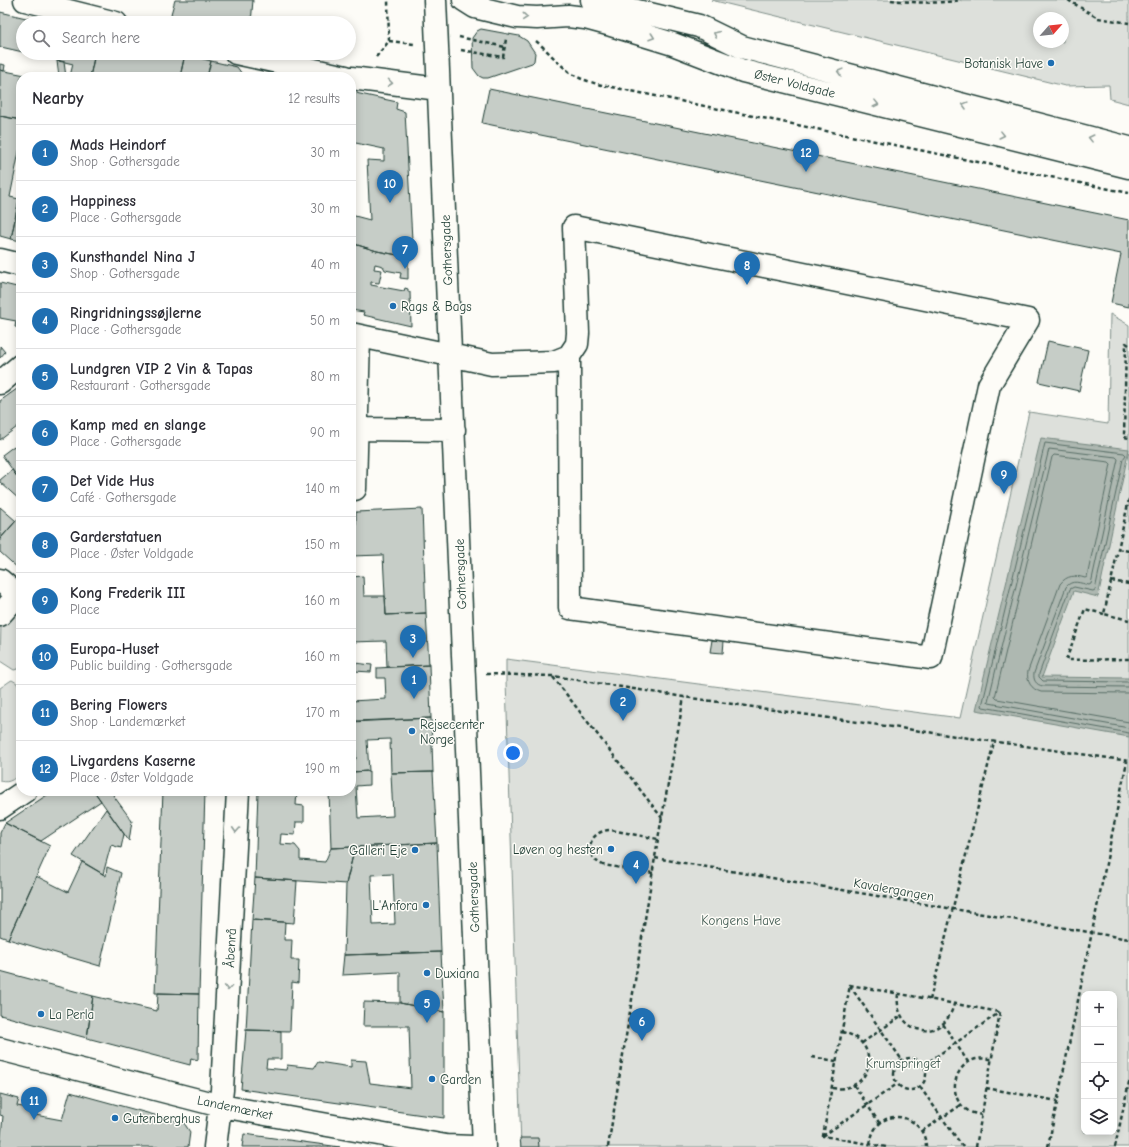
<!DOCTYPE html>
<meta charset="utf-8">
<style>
:root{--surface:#fff;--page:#f7f7f7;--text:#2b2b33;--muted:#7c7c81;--line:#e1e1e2;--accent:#1f6fb2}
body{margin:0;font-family:"Comic Neue",sans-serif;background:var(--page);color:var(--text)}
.controls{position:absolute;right:12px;bottom:12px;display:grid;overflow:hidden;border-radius:8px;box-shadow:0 2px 10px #0003}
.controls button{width:36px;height:36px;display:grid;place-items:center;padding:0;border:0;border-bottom:1px solid var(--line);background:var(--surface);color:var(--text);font:20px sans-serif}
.compass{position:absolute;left:1033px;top:12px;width:36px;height:36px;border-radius:50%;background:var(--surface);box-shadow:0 2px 10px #0003;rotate:63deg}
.you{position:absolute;left:513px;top:753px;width:14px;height:14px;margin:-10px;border:3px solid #fff;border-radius:50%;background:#1a73e8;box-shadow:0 0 0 6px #1a73e833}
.badge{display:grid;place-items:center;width:26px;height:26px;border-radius:50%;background:var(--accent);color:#fff;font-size:13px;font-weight:700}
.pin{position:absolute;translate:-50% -33px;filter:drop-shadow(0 1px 2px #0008)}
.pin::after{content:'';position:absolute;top:21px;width:14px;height:12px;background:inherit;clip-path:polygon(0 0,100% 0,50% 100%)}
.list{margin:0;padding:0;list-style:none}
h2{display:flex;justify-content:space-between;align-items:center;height:52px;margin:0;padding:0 16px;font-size:17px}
h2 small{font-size:13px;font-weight:400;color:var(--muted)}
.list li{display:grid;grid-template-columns:26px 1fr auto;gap:12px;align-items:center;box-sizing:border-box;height:56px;padding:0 16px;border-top:1px solid var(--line)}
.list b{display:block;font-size:15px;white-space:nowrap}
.list p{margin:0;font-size:13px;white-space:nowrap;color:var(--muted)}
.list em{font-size:13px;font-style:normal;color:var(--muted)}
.icon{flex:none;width:22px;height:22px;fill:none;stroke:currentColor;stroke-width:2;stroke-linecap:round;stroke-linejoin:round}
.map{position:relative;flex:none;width:1129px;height:1147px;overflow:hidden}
.search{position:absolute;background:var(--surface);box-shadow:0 2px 10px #0003;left:16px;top:16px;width:340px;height:44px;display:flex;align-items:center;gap:10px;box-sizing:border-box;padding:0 14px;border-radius:22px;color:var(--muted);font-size:15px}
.panel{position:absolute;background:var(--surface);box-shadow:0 2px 10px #0003;left:16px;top:72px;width:340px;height:724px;border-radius:16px}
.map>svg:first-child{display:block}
</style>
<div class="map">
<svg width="1129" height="1147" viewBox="0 0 1129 1147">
<rect width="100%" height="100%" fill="#fdfcf7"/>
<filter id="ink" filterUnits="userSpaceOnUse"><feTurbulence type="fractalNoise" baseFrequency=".025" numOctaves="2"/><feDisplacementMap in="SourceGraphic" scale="8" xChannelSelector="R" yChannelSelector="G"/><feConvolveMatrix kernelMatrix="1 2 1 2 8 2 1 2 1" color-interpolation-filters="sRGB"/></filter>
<g filter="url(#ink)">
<path fill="#dde0db" stroke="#7e8e88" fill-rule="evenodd" d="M711 0H1129V104L1110 99 1109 85 1065 86ZM1039 18H1063V42H1039Z
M1110 314 1129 325V1147H521L506 681V659L960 718 1029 412 1108 424ZM1084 994H1114V1132H1084Z
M13 613 21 614V666L18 669 14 670 0 661 1 622Z
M12 680 17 683 21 692V771C16 778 10 784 0 781V688L10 681Z"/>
<path fill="#aeb8b1" stroke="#75877f" d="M1041 438 1129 449 1098 597 1074 591 1042 677 1129 678V737L976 710Z"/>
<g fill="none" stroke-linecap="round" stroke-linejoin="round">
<path stroke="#586e66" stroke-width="1" d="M1129 682 1043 681 1039 677V674L1070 589 1074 587 1093 591 1095 590 1123 459 1126 455 1124 453 1045 443 982 706 983 707 1129 733
M1129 687 1043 686C1036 685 1033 680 1034 673L1066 587C1072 579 1080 583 1089 585L1091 584 1118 459 1116 457 1049 449 988 702 989 703 1129 728
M1129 693 1041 692C1031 689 1026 681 1028 671L1060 584C1067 575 1075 575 1085 578L1087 577 1111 464 1109 462 1054 455 1052 457 995 697 997 699 1129 722"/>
</g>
<path fill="#c6cdc7" stroke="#1f3d34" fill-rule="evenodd" d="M175 0H253L251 23H184L178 22 172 17 171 14Z
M0 12 48 23H23V52L1 47 0 48Z
M481 29 519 36 527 41 535 53 534 61 532 63 488 78H483L479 76 473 68 472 38 477 31Z
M28 53H95L90 77 70 76 73 64Z
M95 53H179L185 54 180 77H90Z
M185 54 211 61 207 77H180Z
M57 61 64 62 66 77H59Z
M211 61 237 67 242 74 241 77H207Z
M0 64 5 65 4 71 0 70Z
M0 70 35 77H21V120L0 116Z
M489 89 1129 220V307L1111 303 1121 254 482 123Z
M351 92 397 102 396 109 405 112 413 258 377 251 351 243V215L370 220 367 160 384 161V149L351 142Z
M0 116 21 120V148L20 147 10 197 19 199 11 239 0 236Z
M19 200H21V241L11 239Z
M351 243 377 251 408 257V279L400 278 401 273 385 270 383 266 375 264 374 269 382 270 379 283 371 282V285L404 291 405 288 408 289V292H410L411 326 363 315 364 312 351 310Z
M0 283 21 288V328L15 327 16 321 0 318Z
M1048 341 1088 350 1079 391 1039 382Z
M0 346 5 352 0 358Z
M21 386V424L0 440V401Z
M14 446 18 452 21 450V482L2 455Z
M12 470 21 482V501L0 482V480Z
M0 507 16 521 0 539Z
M422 509 426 613 386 615 383 555 351 556V526L356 525V512Z
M21 515V571L0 552V539Z
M363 576 364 596H385L386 615 426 613 429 665 387 667 386 641 351 642V577Z
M712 640 724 641 723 653 710 652Z
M355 663 372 665 371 672 354 671Z
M429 665 431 718 351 722V701L386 699 385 678H377V668Z
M431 718 433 772 391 773 390 739 367 740 369 771 351 772V759H356L355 721Z
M369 771V785L356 786 358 818 393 816 391 773 433 772 437 843 331 848 329 791H351V772Z
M53 791H94L101 801 41 841 5 823Z
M94 791H120L113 795 132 821 129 841Z
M163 791H205L199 994 155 993Z
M258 791H297L296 805 304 806V822H296L295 835 281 834 280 844 295 845 300 851V860L325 862 331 848 355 847 346 884 255 878Z
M106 809 124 834 121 848 111 845 103 874 73 856Z
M5 823 50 846 8 939 0 936V833Z
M437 843 441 952 344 955 346 884 355 847ZM393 874 395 924 373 925 371 875Z
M82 862 106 876 107 867 121 873 100 966 8 939 36 876 68 892Z
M255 878 297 881 294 923 252 920Z
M252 920 285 922 284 940H292L291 960H299L298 983 292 982 290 1031 246 1030Z
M441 952 444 1012 400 1003V972L342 975 344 955Z
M0 971 93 996 87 1038 0 1015Z
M158 993 199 994 198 1060 191 1058 190 1065 87 1038 93 996 157 1011Z
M364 1002 400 1003 444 1012V1118L241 1089 246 1030 281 1031V1059H267L266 1068 286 1070 287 1065 314 1068 318 1062 351 1067V1060L366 1061 370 1083 411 1088 409 1026H363Z
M70 1092 184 1123 190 1132 188 1147H0L3 1116 0 1115V1094L19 1099 17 1106 29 1108 30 1114 62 1120Z
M244 1134 340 1147H242Z
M520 1138H538L539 1147H521Z"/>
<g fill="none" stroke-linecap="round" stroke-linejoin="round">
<g stroke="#1f3d34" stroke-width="25">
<path id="minor" d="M25 0 116 23
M435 0 484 1147
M464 0 475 7 517 17 537 18 568 16 585 18 611 25 673 44 743 71 1129 167
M592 0 699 26 742 47 1129 148
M236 53 346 77
M351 78 439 89
M0 260 21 265
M351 334 492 364 554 362 569 356 577 344 578 333 574 227 1028 320 989 385 931 658 570 608 569 356
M0 383 21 365
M357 429 454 430
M355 489 359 336
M0 580 21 598
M0 615 18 595
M0 808 25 791
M0 1049 221 1106 446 1146 473 1147
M215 1147 222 1090 238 791"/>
</g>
<path stroke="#1f3d34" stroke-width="2.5" stroke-dasharray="4 3" stroke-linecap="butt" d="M891 0C914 3 939 4 961 0
M1068 0 1098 18 1129 23
M459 37 505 47
M389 41 414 44
M536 41C551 53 564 72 582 79 587 81 592 82 597 84L1129 193
M461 50 503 57 506 39
M376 57 389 41 388 0
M1129 345 1126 343 1124 437 1129 438
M1129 499 1104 614 1129 620
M1118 549 1129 551
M1111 581 1129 584
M1104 614 1085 609 1066 660 1129 659
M486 674 553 676 684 697 1129 761
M553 677 662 818
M655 858 1129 939
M653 873 603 865C582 856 588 830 611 830L658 839
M850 986 902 1060
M898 994C893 1035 944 1045 954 1004
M930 1000 994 742
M943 1024 968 1062
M862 1043 901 1016
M812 1057 836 1061
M894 1074a16 16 0 1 1 32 0a16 16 0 1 1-32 0Z
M924 1065 1000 1012
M854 1085 880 1124
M920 1087 963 1147
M832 1088C874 1094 883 1041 842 1032
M986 1088 1057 1101
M982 1115C977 1114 971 1113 967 1110 947 1097 953 1065 976 1059 981 1058 986 1059 991 1059
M922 1131 961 1105
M823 1136 897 1084
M870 1144C871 1139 872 1134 875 1129 891 1105 926 1120 926 1147
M608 1147 658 839 684 697
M886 1147 823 1136 850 985 1000 1012
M976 1147 1000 1012
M1048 1147 1127 761
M1115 1147 1129 1082"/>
<use href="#minor" stroke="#fdfcf7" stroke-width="22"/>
</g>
<defs><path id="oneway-chevron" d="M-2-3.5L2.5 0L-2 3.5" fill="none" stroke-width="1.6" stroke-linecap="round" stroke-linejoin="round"/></defs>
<g stroke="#8e9c96">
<use href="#oneway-chevron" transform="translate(525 17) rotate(5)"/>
<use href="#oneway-chevron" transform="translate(716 34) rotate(-155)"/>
<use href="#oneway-chevron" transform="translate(652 37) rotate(19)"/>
<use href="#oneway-chevron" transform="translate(840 72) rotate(-165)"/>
<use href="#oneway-chevron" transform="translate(390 83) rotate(7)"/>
<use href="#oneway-chevron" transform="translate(876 104) rotate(14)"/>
<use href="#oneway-chevron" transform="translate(965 105) rotate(-165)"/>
<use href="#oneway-chevron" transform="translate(1002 135) rotate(14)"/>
<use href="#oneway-chevron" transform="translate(1091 138) rotate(-166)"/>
<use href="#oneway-chevron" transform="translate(236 830) rotate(93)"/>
<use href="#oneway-chevron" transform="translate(228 988) rotate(93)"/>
</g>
</g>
<g fill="#1f6fb2" stroke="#fdfcf7" stroke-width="1.5">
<circle cx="1051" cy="63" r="4"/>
<circle cx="393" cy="306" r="4"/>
<circle cx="412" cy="731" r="4"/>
<circle cx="611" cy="849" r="4"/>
<circle cx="415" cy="850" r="4"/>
<circle cx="426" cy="905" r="4"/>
<circle cx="427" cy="973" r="4"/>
<circle cx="41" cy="1014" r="4"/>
<circle cx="432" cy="1079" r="4"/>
<circle cx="115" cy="1118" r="4"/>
</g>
<g text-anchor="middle" stroke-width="3" stroke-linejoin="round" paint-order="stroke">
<g font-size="13" fill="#1f3d34" stroke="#fdfcf7" text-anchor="start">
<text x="1043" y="68" text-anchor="end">Botanisk Have</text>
<text x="401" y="311">Rags &amp; Bags</text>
<text x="420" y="729">Rejsecenter<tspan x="420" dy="15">Norge</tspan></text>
<text x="603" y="854" text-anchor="end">Løven og hesten</text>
<text x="407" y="855" text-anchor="end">Galleri Eje</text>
<text x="418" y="910" text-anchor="end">L'Anfora</text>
<text x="435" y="978">Duxiana</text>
<text x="49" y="1019">La Perla</text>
<text x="440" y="1084">Garden</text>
<text x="123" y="1123">Gutenberghus</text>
</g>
<g font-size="13" fill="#1f3d34" stroke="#fdfcf7">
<text transform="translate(795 83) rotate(14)" y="5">Øster Voldgade</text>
<text transform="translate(446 250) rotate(-92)" y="5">Gothersgade</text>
<text transform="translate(460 574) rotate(-92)" y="5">Gothersgade</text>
<text transform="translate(894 889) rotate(10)" y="5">Kavalergangen</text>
<text transform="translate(473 897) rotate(-92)" y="5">Gothersgade</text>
<text transform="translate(230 948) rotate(-87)" y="5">Åbenrå</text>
<text transform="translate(235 1107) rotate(12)" y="5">Landemærket</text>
</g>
<g font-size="13" fill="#455e55" stroke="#fdfcf7">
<text x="741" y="925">Kongens Have</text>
<text x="903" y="1068">Krumspringet</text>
</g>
</g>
</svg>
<div class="controls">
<button>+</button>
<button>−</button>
<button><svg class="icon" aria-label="locate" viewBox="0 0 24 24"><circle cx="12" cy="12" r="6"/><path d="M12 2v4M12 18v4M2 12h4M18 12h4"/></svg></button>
<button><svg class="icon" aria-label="layers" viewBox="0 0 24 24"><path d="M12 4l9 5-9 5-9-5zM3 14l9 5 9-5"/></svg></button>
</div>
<svg class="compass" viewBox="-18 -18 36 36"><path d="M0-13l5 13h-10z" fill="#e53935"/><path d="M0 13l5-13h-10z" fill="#7c7c81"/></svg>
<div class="you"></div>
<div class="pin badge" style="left:414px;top:699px">1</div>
<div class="pin badge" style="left:623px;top:721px">2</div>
<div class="pin badge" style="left:413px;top:658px">3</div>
<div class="pin badge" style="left:636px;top:884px">4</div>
<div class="pin badge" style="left:427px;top:1023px">5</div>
<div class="pin badge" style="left:642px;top:1041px">6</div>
<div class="pin badge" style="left:405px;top:269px">7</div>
<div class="pin badge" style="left:747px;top:285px">8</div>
<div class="pin badge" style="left:1004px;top:494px">9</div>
<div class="pin badge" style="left:390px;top:203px">10</div>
<div class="pin badge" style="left:34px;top:1120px">11</div>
<div class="pin badge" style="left:806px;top:172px">12</div>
<div class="search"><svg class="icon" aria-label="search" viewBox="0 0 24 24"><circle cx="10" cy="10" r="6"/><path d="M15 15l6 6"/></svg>Search here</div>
<section class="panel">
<h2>Nearby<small>12 results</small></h2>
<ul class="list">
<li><span class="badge">1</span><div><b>Mads Heindorf</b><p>Shop · Gothersgade</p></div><em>30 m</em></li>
<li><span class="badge">2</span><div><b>Happiness</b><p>Place · Gothersgade</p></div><em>30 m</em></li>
<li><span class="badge">3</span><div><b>Kunsthandel Nina J</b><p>Shop · Gothersgade</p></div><em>40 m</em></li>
<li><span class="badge">4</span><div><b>Ringridningssøjlerne</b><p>Place · Gothersgade</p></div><em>50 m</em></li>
<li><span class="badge">5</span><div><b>Lundgren VIP 2 Vin &amp; Tapas</b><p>Restaurant · Gothersgade</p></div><em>80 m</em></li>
<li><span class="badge">6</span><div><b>Kamp med en slange</b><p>Place · Gothersgade</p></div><em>90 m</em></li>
<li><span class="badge">7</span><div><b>Det Vide Hus</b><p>Café · Gothersgade</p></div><em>140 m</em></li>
<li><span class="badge">8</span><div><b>Garderstatuen</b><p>Place · Øster Voldgade</p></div><em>150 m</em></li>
<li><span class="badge">9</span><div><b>Kong Frederik III</b><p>Place</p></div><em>160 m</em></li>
<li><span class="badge">10</span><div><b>Europa-Huset</b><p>Public building · Gothersgade</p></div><em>160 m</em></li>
<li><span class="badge">11</span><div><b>Bering Flowers</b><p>Shop · Landemærket</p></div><em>170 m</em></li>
<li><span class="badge">12</span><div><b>Livgardens Kaserne</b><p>Place · Øster Voldgade</p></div><em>190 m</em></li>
</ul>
</section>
</div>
